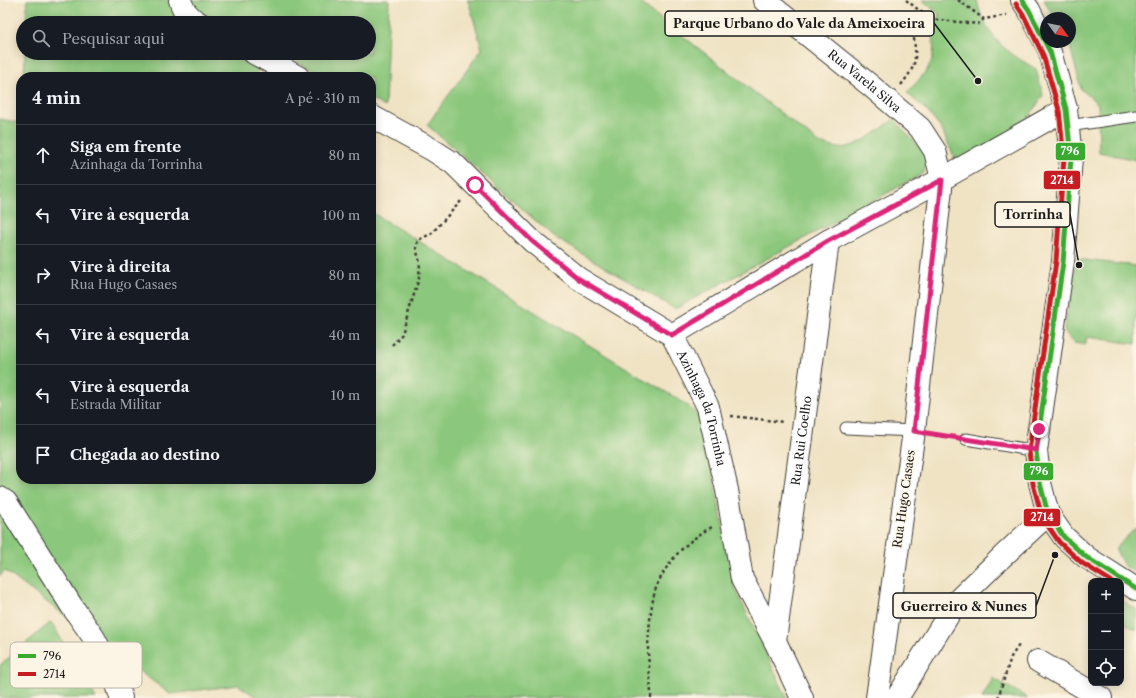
<!DOCTYPE html>
<html lang="pt">
<meta charset="utf-8">
<style>
:root{--surface:#171b24;--page:#242831;--text:#f1f3f6;--muted:#9ea1a6;--line:#363941}
body{margin:0;font-family:"Libre Caslon Text",serif;background:var(--page);color:var(--text)}
.controls{position:absolute;right:12px;bottom:12px;display:grid;overflow:hidden;border-radius:8px;box-shadow:0 2px 10px #0003}
.controls button{width:36px;height:36px;display:grid;place-items:center;padding:0;border:0;border-bottom:1px solid var(--line);background:var(--surface);color:var(--text);font:20px sans-serif}
.compass{position:absolute;left:1040px;top:12px;width:36px;height:36px;border-radius:50%;background:var(--surface);box-shadow:0 2px 10px #0003;rotate:123deg}
.stop{position:absolute;width:12px;height:12px;margin:-9px;border:3px solid #db2777;border-radius:50%;background:#fff}
.stop.end{background:#db2777;border-color:#fff;box-shadow:0 1px 4px #0008}
.list{margin:0;padding:0;list-style:none}
h2{display:flex;justify-content:space-between;align-items:center;height:52px;margin:0;padding:0 16px;font-size:17px}
h2 small{font-size:13px;font-weight:400;color:var(--muted)}
.list li{display:grid;grid-template-columns:26px 1fr auto;gap:12px;align-items:center;box-sizing:border-box;height:60px;padding:0 16px;border-top:1px solid var(--line)}
.list b{display:block;font-size:15px;white-space:nowrap}
.list p{margin:0;font-size:13px;white-space:nowrap;color:var(--muted)}
.list em{font-size:13px;font-style:normal;color:var(--muted)}
.icon{flex:none;width:22px;height:22px;fill:none;stroke:currentColor;stroke-width:2;stroke-linecap:round;stroke-linejoin:round}
.map{position:relative;flex:none;width:1136px;height:698px;overflow:hidden}
.search{position:absolute;background:var(--surface);box-shadow:0 2px 10px #0003;left:16px;top:16px;width:360px;height:44px;display:flex;align-items:center;gap:10px;box-sizing:border-box;padding:0 14px;border-radius:22px;color:var(--muted);font-size:15px}
.panel{position:absolute;background:var(--surface);box-shadow:0 2px 10px #0003;left:16px;top:72px;width:360px;height:412px;border-radius:16px}
.map>svg:first-child{display:block}
</style>
<div class="map">
<svg width="1136" height="698" viewBox="0 0 1136 698">
<rect width="100%" height="100%" fill="#fcf5e5"/>
<filter id="ink" filterUnits="userSpaceOnUse"><feTurbulence type="fractalNoise" baseFrequency=".025" numOctaves="2"/><feDisplacementMap in="SourceGraphic" scale="8" xChannelSelector="R" yChannelSelector="G"/><feConvolveMatrix kernelMatrix="1 2 1 2 8 2 1 2 1" color-interpolation-filters="sRGB"/></filter>
<filter id="wash" filterUnits="userSpaceOnUse"><feTurbulence type="fractalNoise" baseFrequency=".012" numOctaves="4" result="noise"/><feDisplacementMap in="SourceGraphic" scale="16" xChannelSelector="R" yChannelSelector="G"/><feGaussianBlur stdDeviation="0.9" result="paint"/><feColorMatrix in="noise" values="0 0 0 0 0 0 0 0 0 0 0 0 0 0 0 0 0 1.4 0 .05"/><feComposite in="paint" operator="in"/></filter>
<g filter="url(#wash)">
<rect width="100%" height="100%" fill="#f0e3c4"/>
<path fill="#8bc77c" stroke="#54724c" d="M27 0H389L385 107 371 99V77H327L279 53H369V23H26Z
M466 0H637L819 143C828 146 838 149 847 147 864 143 881 129 894 119L927 156 924 173 675 309 554 237 427 125 482 49 469 3Z
M922 0H977C980 18 992 39 1007 50 1015 57 1026 63 1036 69L1043 95 1023 127 956 161 942 130 927 111 907 93C928 69 940 62 930 28L940 15Z
M1044 0H1136V160L1099 152 1098 104 1081 89 1069 42H1070V18H1055Z
M25 53H265L255 77H24Z
M0 119 21 123V479H371V212L684 403 702 418 735 588 787 698H258L238 685 170 694 5 571 0 576Z
M1077 259 1136 266V344L1087 337 1085 345 1074 343 1064 331Z
M1136 528V573L1124 566 1115 548Z
M1121 600 1136 609V630L1121 621Z
M51 622 96 698H0V665Z
M993 678 1028 698H982Z"/>
</g>
<g filter="url(#ink)">
<g fill="none" stroke-linecap="round" stroke-linejoin="round">
<g stroke="#3c3a35" stroke-width="13">
<path id="lane" d="M1068 126 1136 116
M846 428 914 431
M966 439 1036 451"/>
</g>
<g stroke="#3c3a35" stroke-width="24">
<g id="street">
<path d="M180 0C183 11 189 18 199 23"/>
<path id="s1" d="M764 0 871 86 920 128 935 151 942 179 914 431 877 698"/>
<path d="M1022 0 1029 10 1050 52 1066 109 1071 158 1063 262 1036 451 1040 483 1048 514 1064 537 1086 557 1136 589"/>
<path d="M254 53 298 77"/>
<path id="s2" d="M371 116 431 149 453 163 532 241 579 279 672 335 708 407 727 490 742 579 775 641 802 698"/>
<path d="M672 335 828 241 942 179 1066 109"/>
<path d="M0 498 6 502 71 605 94 638 117 684 121 698"/>
<path id="s3" d="M775 641 828 241"/>
<path d="M1038 661 1101 698"/>
<path d="M897 698 957 601 1003 556 1048 514"/>
</g>
</g>
<path stroke="#3c3a35" stroke-width="2.5" stroke-dasharray="3 3" stroke-linecap="butt" d="M906 0 930 19 978 24 984 19 1007 15
M958 0 984 19
M901 85C915 67 917 62 914 39L930 19
M392 345 402 334 419 278 420 263 416 248 418 240 431 234 462 200
M731 416 784 422
M935 435 951 437
M651 698C651 681 648 663 648 646 649 629 651 598 658 583 669 559 689 539 712 527
M998 698 1011 657 1019 645"/>
<use href="#lane" stroke="#fff" stroke-width="11"/>
<use href="#street" stroke="#fff" stroke-width="22"/>
<g stroke="#fcf5e5" stroke-width="8">
<path id="bus-1" d="M1022 0 1029 10 1050 52 1066 109 1071 158 1063 262 1036 451 1040 483 1048 514 1064 537 1086 557 1136 589"/>
</g>
<g stroke="#fcf5e5" stroke-width="8">
<path id="bus-2" d="M1016 4 1023 14 1043 55 1059 110 1064 158 1056 261 1029 451 1033 484 1042 517 1059 542 1082 563 1111 581"/>
</g>
<use href="#bus-1" stroke="#39a930" stroke-width="5"/>
<use href="#bus-2" stroke="#c61d23" stroke-width="5"/>
</g>
</g>
<g fill="none" stroke-linecap="round" stroke-linejoin="round" filter="url(#ink)">
<path stroke="#db2777" stroke-width="5" d="M475 185 532 241 579 279 672 335 828 241 942 180 914 431 1036 450 1039 429"/>
</g>
<g text-anchor="middle" stroke-width="3" stroke-linejoin="round" paint-order="stroke">
<g font-size="12" fill="#1c1c1c" stroke="#fcf5e5">
<text dy="4" stroke="none"><textPath href="#s1" startOffset="129">Rua Varela Silva</textPath></text>
<text dy="4" stroke="none"><textPath href="#s2" startOffset="454">Azinhaga da Torrinha</textPath></text>
<text dy="4" stroke="none"><textPath href="#s3" startOffset="202">Rua Rui Coelho</textPath></text>
<text transform="translate(904 499) rotate(-82)" y="4">Rua Hugo Casaes</text>
</g>
</g>
<rect x="10" y="642" width="132" height="46" rx="6" fill="#fcf5e5" stroke="#b9b4a9" stroke-width="1"/>
<rect x="18" y="654" width="18" height="4" fill="#39a930"/>
<rect x="18" y="672" width="18" height="4" fill="#c61d23"/>
<g font-size="11" fill="#1c1c1c">
<text x="43" y="660">796</text>
<text x="43" y="678">2714</text>
</g>
<path fill="none" stroke="#1c1c1c" stroke-width="1.5" d="M978 81L934 23M1079 265L1070 214M1055 555L1036 606"/>
<g fill="#1c1c1c" stroke="#fcf5e5" stroke-width="1.5">
<circle cx="978" cy="81" r="4"/>
<circle cx="1079" cy="265" r="4"/>
<circle cx="1055" cy="555" r="4"/>
</g>
<g fill="#fcf5e5" stroke="#1c1c1c" stroke-width="1.5">
<rect x="665" y="11" width="269" height="25" rx="4"/>
<rect x="995" y="202" width="75" height="25" rx="4"/>
<rect x="893" y="593" width="143" height="25" rx="4"/>
</g>
<g font-size="13" text-anchor="middle" font-weight="bold" fill="#1c1c1c">
<text x="799" y="28">Parque Urbano do Vale da Ameixoeira</text>
<text x="1033" y="219">Torrinha</text>
<text x="964" y="611">Guerreiro &amp; Nunes</text>
</g>
<g stroke="#fcf5e5" stroke-width="1.5">
<rect x="1055" y="142" width="31" height="19" rx="4" fill="#39a930"/>
<rect x="1043" y="170" width="38" height="20" rx="4" fill="#c61d23"/>
<rect x="1023" y="462" width="31" height="19" rx="4" fill="#39a930"/>
<rect x="1023" y="508" width="38" height="19" rx="4" fill="#c61d23"/>
</g>
<g font-size="11" text-anchor="middle" font-weight="bold" fill="#fff">
<text x="1070" y="155">796</text>
<text x="1062" y="184">2714</text>
<text x="1039" y="475">796</text>
<text x="1042" y="521">2714</text>
</g>
</svg>
<div class="controls">
<button>+</button>
<button>−</button>
<button><svg class="icon" aria-label="locate" viewBox="0 0 24 24"><circle cx="12" cy="12" r="6"/><path d="M12 2v4M12 18v4M2 12h4M18 12h4"/></svg></button>
</div>
<svg class="compass" viewBox="-18 -18 36 36"><path d="M0-13l5 13h-10z" fill="#e53935"/><path d="M0 13l5-13h-10z" fill="#9ea1a6"/></svg>
<div class="stop" style="left:475px;top:185px"></div>
<div class="stop end" style="left:1039px;top:429px"></div>
<div class="search"><svg class="icon" aria-label="search" viewBox="0 0 24 24"><circle cx="10" cy="10" r="6"/><path d="M15 15l6 6"/></svg>Pesquisar aqui</div>
<section class="panel">
<h2>4 min<small>A pé · 310 m</small></h2>
<ul class="list">
<li><svg class="icon" aria-label="ahead" viewBox="0 0 24 24"><path d="M12 20V5M6 11l6-6 6 6"/></svg><div><b>Siga em frente</b><p>Azinhaga da Torrinha</p></div><em>80 m</em></li>
<li><svg class="icon" aria-label="left" viewBox="0 0 24 24"><path d="M17 20v-9H6M10 6l-5 5 5 5"/></svg><div><b>Vire à esquerda</b></div><em>100 m</em></li>
<li><svg class="icon" aria-label="right" viewBox="0 0 24 24"><path d="M7 20v-9h11M14 6l5 5-5 5"/></svg><div><b>Vire à direita</b><p>Rua Hugo Casaes</p></div><em>80 m</em></li>
<li><svg class="icon" aria-label="left" viewBox="0 0 24 24"><path d="M17 20v-9H6M10 6l-5 5 5 5"/></svg><div><b>Vire à esquerda</b></div><em>40 m</em></li>
<li><svg class="icon" aria-label="left" viewBox="0 0 24 24"><path d="M17 20v-9H6M10 6l-5 5 5 5"/></svg><div><b>Vire à esquerda</b><p>Estrada Militar</p></div><em>10 m</em></li>
<li><svg class="icon" aria-label="arrive" viewBox="0 0 24 24"><path d="M6 21V4h12l-3 4 3 4H6"/></svg><div><b>Chegada ao destino</b></div></li>
</ul>
</section>
</div>
